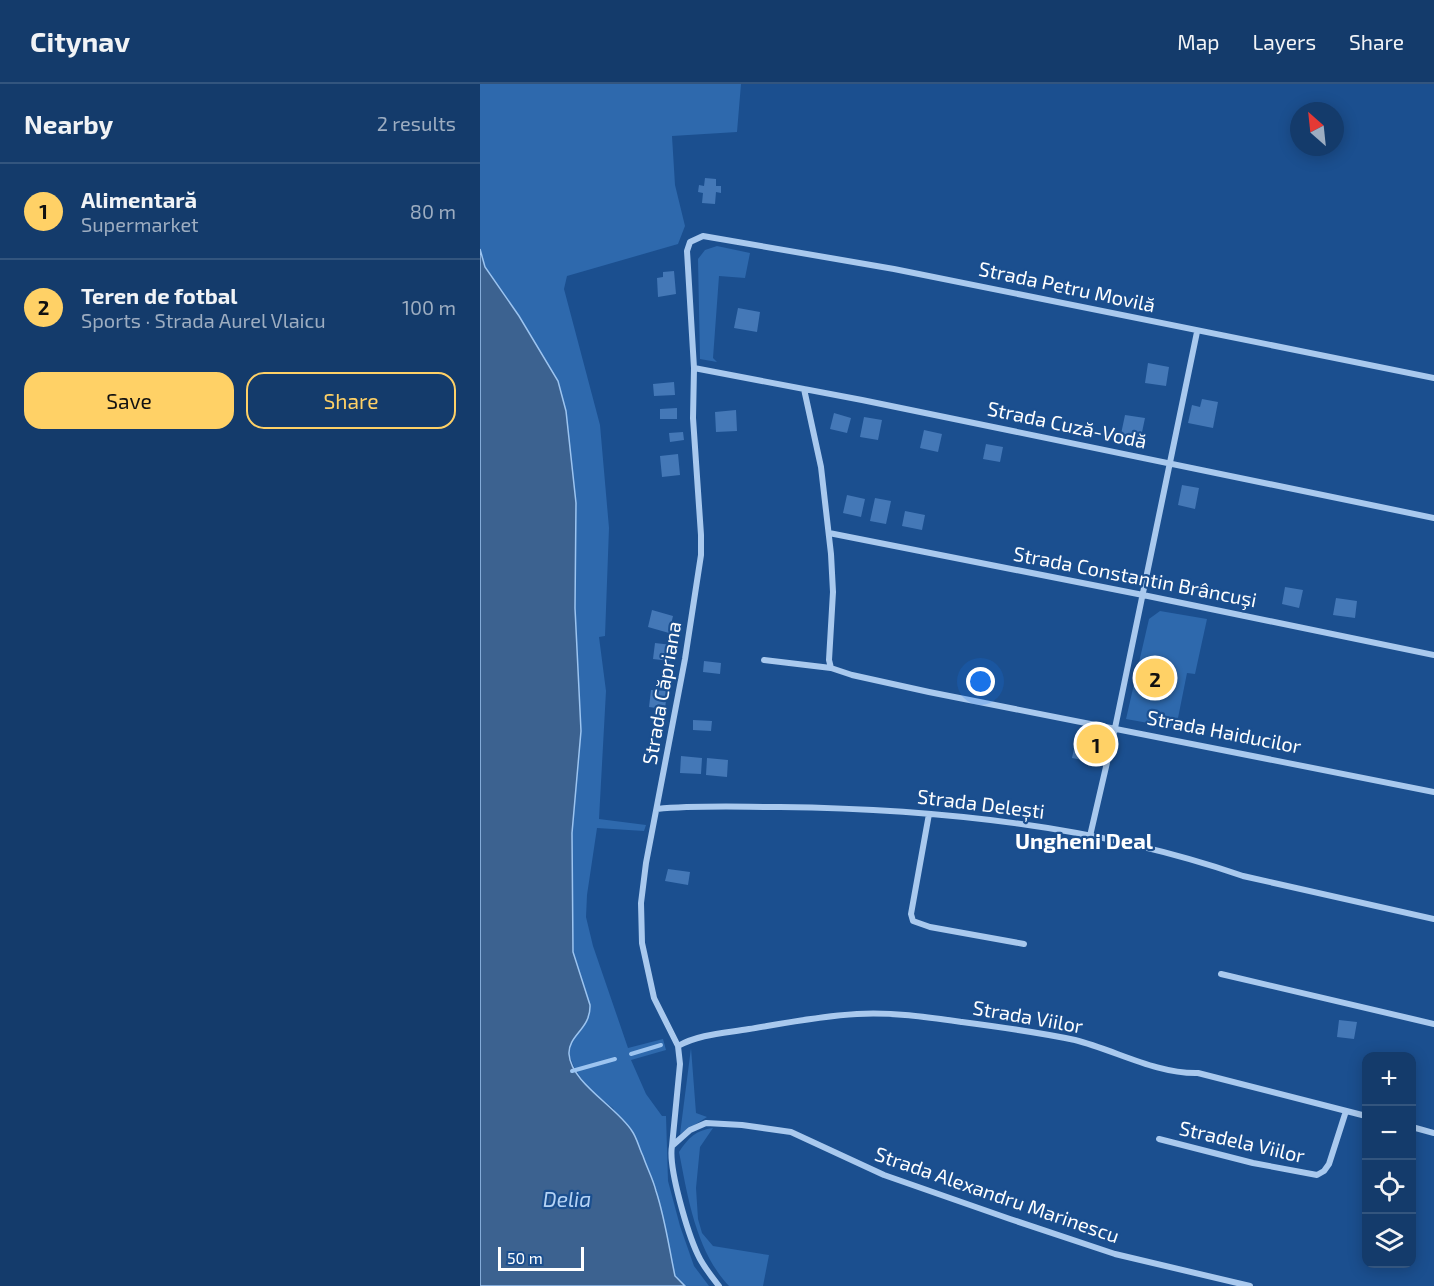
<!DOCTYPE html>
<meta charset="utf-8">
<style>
:root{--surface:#143b6b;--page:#214673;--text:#f1f3f6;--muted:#9dadc1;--line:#33557e;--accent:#ffd166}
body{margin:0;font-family:"Exo 2",sans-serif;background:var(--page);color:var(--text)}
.controls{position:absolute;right:18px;bottom:18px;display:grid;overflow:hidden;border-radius:12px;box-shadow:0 3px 15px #0003}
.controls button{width:54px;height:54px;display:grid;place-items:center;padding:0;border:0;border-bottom:2px solid var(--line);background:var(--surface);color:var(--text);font:30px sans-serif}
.compass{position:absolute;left:810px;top:18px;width:54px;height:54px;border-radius:50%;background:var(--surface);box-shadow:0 3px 15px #0003;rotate:333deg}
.scale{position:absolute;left:18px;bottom:15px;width:86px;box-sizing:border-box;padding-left:6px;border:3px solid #fff;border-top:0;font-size:16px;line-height:21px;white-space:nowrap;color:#fff;-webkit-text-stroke:4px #1b4f8f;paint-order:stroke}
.you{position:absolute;left:501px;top:598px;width:21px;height:21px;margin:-15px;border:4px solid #fff;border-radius:50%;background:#1a73e8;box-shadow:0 0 0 9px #1a73e833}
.badge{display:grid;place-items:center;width:39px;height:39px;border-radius:50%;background:var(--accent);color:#111;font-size:20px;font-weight:700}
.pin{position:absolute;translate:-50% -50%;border:3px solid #fff;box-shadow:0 2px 6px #0006}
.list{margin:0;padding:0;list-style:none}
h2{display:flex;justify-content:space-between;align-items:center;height:78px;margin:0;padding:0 24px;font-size:26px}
h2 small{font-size:20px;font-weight:400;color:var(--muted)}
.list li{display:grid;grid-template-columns:39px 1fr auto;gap:18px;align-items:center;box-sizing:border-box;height:96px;padding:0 24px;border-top:2px solid var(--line)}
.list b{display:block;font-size:22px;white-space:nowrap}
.list p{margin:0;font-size:20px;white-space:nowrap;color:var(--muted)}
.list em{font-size:20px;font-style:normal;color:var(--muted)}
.actions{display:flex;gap:12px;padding:18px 24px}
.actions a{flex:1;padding:14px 0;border:2px solid var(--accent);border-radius:18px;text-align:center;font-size:21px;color:var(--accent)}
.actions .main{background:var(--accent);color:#111}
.icon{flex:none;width:33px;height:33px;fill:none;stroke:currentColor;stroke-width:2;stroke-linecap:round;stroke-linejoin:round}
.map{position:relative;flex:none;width:954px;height:1202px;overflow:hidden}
header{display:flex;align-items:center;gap:36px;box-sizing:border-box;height:84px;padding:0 30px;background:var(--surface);border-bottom:2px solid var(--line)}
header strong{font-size:28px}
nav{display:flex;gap:33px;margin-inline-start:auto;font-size:21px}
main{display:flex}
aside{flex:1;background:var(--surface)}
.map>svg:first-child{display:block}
</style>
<header>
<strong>Citynav</strong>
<nav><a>Map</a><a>Layers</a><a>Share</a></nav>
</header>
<main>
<aside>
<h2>Nearby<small>2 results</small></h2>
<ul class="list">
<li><span class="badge">1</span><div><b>Alimentară</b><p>Supermarket</p></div><em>80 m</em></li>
<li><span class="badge">2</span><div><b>Teren de fotbal</b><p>Sports · Strada Aurel Vlaicu</p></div><em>100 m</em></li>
</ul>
<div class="actions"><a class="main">Save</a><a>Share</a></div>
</aside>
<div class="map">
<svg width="954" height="1202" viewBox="0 0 954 1202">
<rect width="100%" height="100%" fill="#1b4f8f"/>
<path fill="#2e69ad" d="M0 0H261L257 48 192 52 195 101 205 142 198 160 87 192 84 205 120 341 129 444 125 552 119 553 126 607 119 735 166 741 164 747 117 744 107 811 106 833 113 862 148 964 183 955 186 966 151 976 166 1010 182 1032H186L188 1097 200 1142 214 1182 229 1202H205L195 1192 176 1106 133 1024 109 1006 94 983 89 970 91 958 0 218Z
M237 162 270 169 265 194 239 192 233 274 237 278 220 275 218 175 225 166Z
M680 527 727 535 715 590 707 589 696 644 646 635 669 535Z
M211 964 216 1029 227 1033 200 1050Z
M233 1044 220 1063 216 1104 218 1135 222 1149 233 1162 289 1171 283 1202H249C216 1167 208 1114 199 1068 208 1054 216 1046 233 1044Z"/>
<path fill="#3c6290" stroke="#9cc4f0" stroke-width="1.5" d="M0 165 5 183 39 232 78 297 86 327 96 419 95 524 101 647 92 749 93 868 110 921C111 945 88 951 89 970 91 999 137 1023 152 1047 157 1054 159 1064 163 1072 167 1084 173 1095 176 1107 185 1134 189 1164 195 1192L205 1202H0Z"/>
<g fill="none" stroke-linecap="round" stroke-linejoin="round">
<path stroke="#9cc4f0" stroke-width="4" d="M151 970 181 961
M92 987 135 975"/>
</g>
<path fill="#4478b7" d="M225 94 236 95V102H241V109L236 108 235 120 222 119 223 109 218 108 219 101 224 102Z
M194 187 196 210 178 213 177 194 183 193V188Z
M258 224 280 228 277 248 254 244Z
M668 279 689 283 686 302 665 299Z
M194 298 195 311 174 312 173 300Z
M722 315 738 318 733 344 708 339 712 321 720 323Z
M197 324V335H180V325Z
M256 326 257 347 236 348 235 328Z
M354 329 371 334 367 349 350 345Z
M645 331 665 334 661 353 641 350Z
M384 333 402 336 398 356 380 353Z
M444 346 462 350 458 368 440 364Z
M203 348 204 356 190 358 189 349Z
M506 360 523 363 520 378 503 375Z
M198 370 200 391 182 393 180 372Z
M702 401 719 404 715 425 698 421Z
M367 411 385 415 381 433 363 429Z
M395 414 411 417 406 440 390 437Z
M425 427 445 431 442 446 422 442Z
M805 503 823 506 819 524 802 520Z
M856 514 877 517 875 534 853 531Z
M172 526 193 532 189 549 168 543Z
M175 559 192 561 190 577 173 575Z
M224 577 241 579 240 590 223 588Z
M171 606 187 607 185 625 169 623Z
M213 636 232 637 231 647 213 646Z
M613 651 623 653 620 669 610 667 608 677 592 674 596 655 611 658Z
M201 672 222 674 221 690 200 689Z
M227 674 248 676 247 693 226 691Z
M188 785 210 788 208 801 185 797Z
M859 936 877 938 874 955 857 953Z"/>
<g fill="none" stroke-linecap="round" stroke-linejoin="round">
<path stroke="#a9c9ee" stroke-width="6" d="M214 284 382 316 954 434
M324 305 341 383 351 470 353 508 349 576 351 584
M349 449 663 511 954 571
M284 576 351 584 372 591 449 608 954 708
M177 725C218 721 259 723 300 723 456 725 615 741 763 792L954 835
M449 730 431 830 433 837 450 843 544 860
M610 752 635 644 717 248
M741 890 954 940
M198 962C219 950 246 949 269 945 305 939 341 932 377 930 413 928 447 933 482 938 520 943 558 948 595 956 635 966 676 990 718 989L886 1032
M932 1043 954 1049
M679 1055 773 1079 837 1091 844 1087 849 1080 866 1027
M192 1062 200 980 198 962 174 914 162 859 161 819 166 779 205 575 221 471V451L213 334 214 284 207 167 210 158 223 152 414 185 954 294
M239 1202C231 1192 223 1182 218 1171 208 1150 188 1084 192 1062L210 1046 226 1039 262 1041 311 1048 404 1091 530 1135 635 1170 770 1202"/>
</g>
<g text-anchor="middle" stroke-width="4.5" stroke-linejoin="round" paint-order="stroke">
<g font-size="20" fill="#fff" stroke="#1b4f8f">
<text transform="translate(587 203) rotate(12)" y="7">Strada Petru Movilă</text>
<text transform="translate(587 341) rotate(12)" y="7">Strada Cuză-Vodă</text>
<text transform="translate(655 493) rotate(11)" y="7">Strada Constantin Brâncuşi</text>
<text transform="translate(182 609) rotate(-80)" y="7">Strada Căpriana</text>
<text transform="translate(744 648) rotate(11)" y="7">Strada Haiducilor</text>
<text transform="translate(501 720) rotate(7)" y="7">Strada Delești</text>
<text transform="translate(548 933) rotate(10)" y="7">Strada Viilor</text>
<text transform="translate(762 1058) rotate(13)" y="7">Stradela Viilor</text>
<text transform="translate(517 1111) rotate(19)" y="7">Strada Alexandru Marinescu</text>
</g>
<g font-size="21" font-style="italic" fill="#b5d3f5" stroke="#1b4f8f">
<text x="87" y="1123">Delia</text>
</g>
<g font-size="22" font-weight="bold" fill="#fff" stroke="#1b4f8f">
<text x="604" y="765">Ungheni Deal</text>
</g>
</g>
</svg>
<div class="controls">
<button>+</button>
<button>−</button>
<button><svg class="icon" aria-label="locate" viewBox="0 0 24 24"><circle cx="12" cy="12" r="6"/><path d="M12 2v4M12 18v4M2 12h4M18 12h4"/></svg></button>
<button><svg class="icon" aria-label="layers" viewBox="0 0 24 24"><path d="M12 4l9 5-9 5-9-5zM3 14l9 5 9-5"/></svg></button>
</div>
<svg class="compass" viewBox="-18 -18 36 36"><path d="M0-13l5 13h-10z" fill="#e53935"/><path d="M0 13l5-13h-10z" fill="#9dadc1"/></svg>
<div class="scale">50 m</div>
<div class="you"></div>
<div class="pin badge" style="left:616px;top:660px">1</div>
<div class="pin badge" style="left:675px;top:594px">2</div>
</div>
</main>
